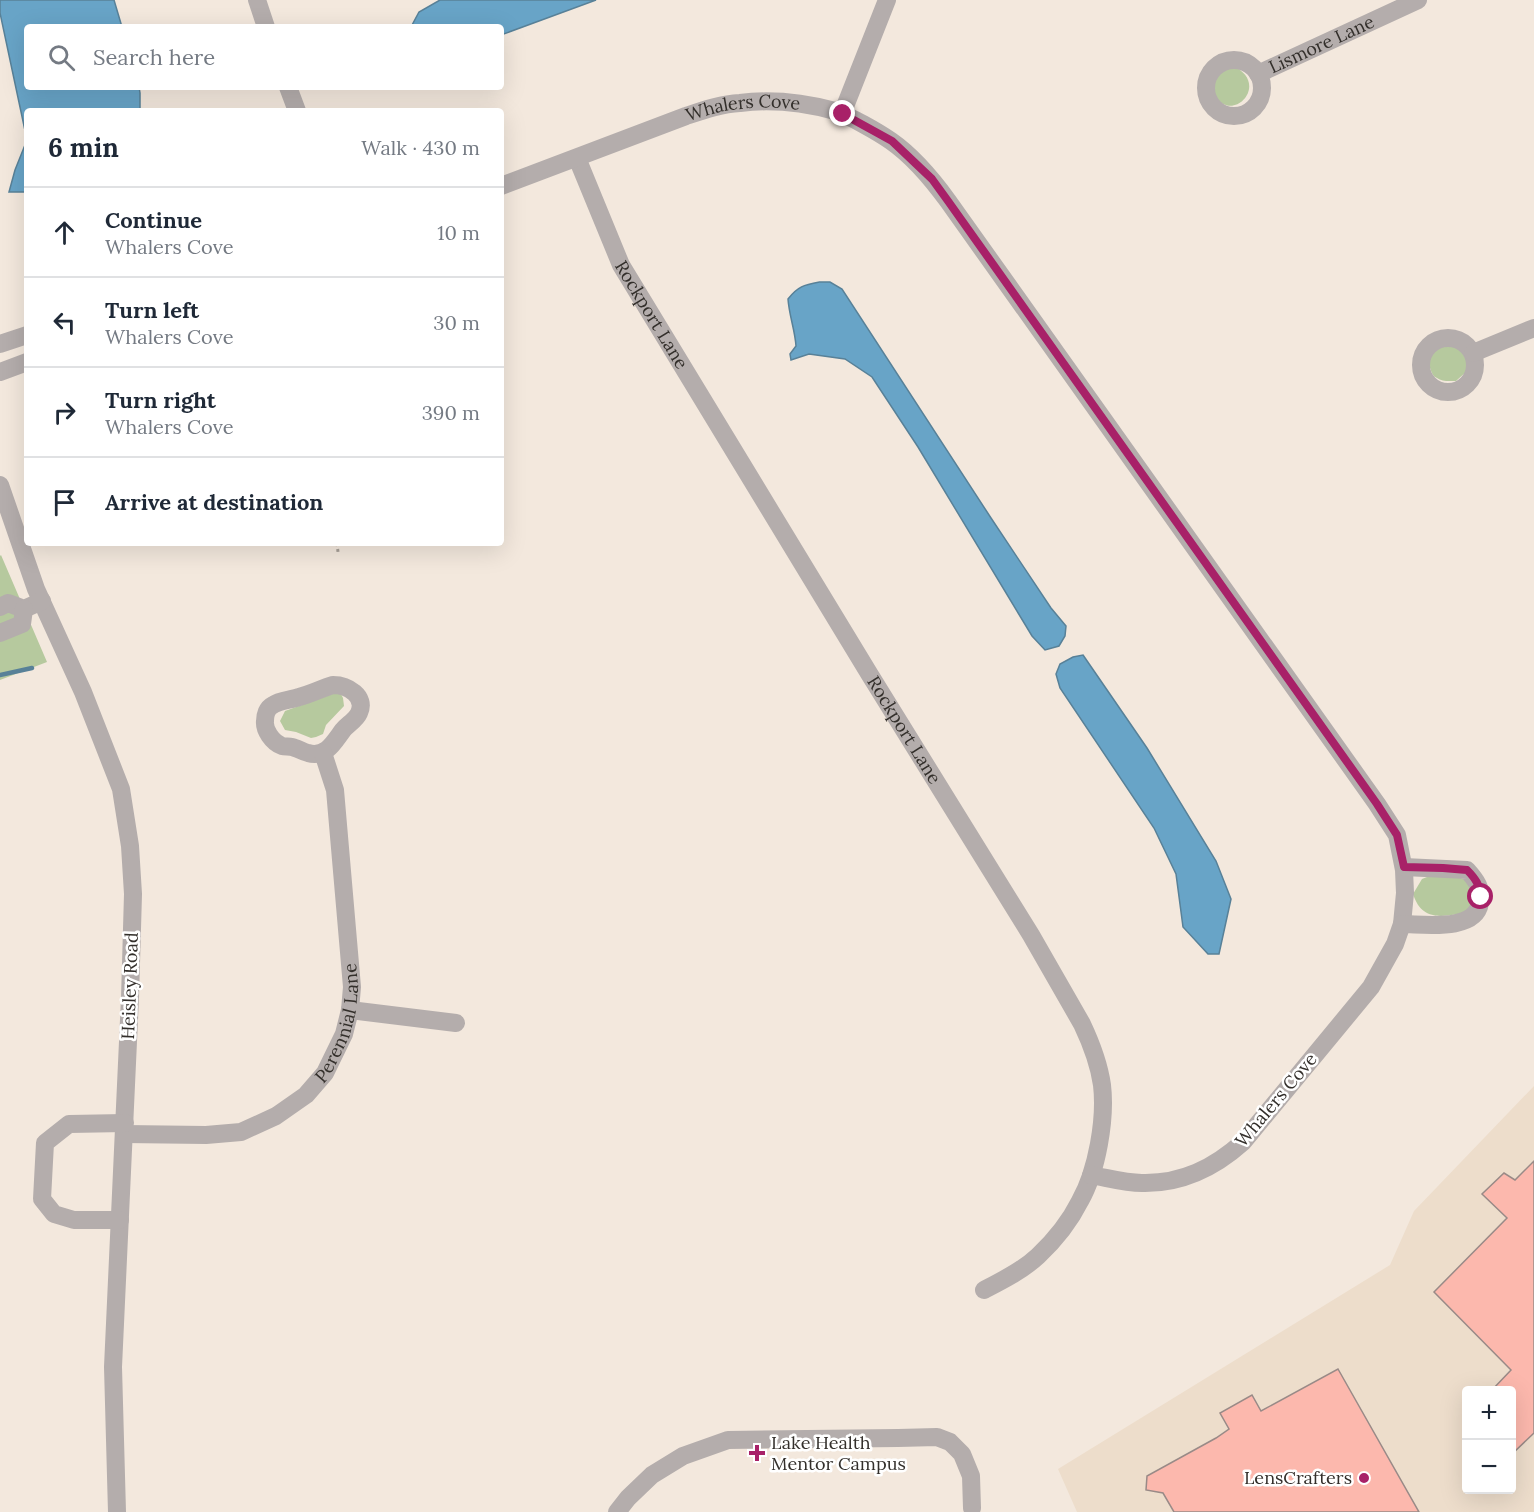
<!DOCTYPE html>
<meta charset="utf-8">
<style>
:root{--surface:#fff;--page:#f2f2f3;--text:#1f2937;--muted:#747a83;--line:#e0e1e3}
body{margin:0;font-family:Lora,serif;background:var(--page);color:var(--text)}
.controls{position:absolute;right:18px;bottom:18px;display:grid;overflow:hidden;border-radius:6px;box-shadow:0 6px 24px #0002}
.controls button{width:54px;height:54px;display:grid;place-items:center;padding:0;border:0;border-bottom:2px solid var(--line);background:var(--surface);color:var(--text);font:30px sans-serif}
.stop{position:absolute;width:18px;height:18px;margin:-14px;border:4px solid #a82168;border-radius:50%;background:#fff}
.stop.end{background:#a82168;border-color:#fff;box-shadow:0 2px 6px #0008}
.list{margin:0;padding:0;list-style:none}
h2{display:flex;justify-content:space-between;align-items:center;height:78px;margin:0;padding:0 24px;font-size:26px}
h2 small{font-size:20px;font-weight:400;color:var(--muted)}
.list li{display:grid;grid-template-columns:39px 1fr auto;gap:18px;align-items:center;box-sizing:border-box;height:90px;padding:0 24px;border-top:2px solid var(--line)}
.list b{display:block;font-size:22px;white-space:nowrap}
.list p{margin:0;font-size:20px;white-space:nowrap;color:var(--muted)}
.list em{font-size:20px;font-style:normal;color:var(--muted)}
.icon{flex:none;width:33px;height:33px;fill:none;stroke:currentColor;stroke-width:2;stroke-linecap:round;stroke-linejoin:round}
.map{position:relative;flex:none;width:1534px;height:1512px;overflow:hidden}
.search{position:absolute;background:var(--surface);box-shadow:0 6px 24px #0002;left:24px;top:24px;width:480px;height:66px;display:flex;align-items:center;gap:15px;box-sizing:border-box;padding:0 21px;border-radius:6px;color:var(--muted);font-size:22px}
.panel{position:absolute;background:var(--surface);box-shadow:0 6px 24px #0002;left:24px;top:108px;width:480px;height:438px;border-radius:6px}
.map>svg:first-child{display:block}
</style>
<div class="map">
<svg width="1534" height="1512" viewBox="0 0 1534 1512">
<rect width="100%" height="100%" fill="#f3e8dd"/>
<path fill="#edddcb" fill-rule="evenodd" d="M1534 1086V1512H1077L1058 1469 1390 1265 1414 1211ZM1466 1390H1512V1490H1466Z"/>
<path fill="#b6c99e" d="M1231 65C1277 84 1223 135 1210 83 1215 72 1219 67 1231 65Z
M1448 342C1466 344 1469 355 1467 371L1456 381C1450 381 1442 382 1437 378 1433 376 1433 375 1431 371 1425 354 1432 346 1448 342Z
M1 555 47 662 0 680V556Z
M335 693 341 694 343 698 344 706 326 725 323 734 316 737 311 738 296 732 285 730 280 721 285 711Z
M1432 875 1458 877 1471 882 1475 897 1467 912C1443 917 1422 922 1413 894L1422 879Z"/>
<path fill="#68a4c7" stroke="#588198" stroke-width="1.5" d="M0 0H114L122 27H27V87H139L140 93V111H27V192H9L15 170 27 140 0 13Z
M440 0H596L501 35V27H411L419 12Z
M820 282H830L842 289 991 518 1051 608 1066 626 1065 636 1059 646 1045 650 1032 636 918 447 872 377 845 359 809 354 791 360 790 354 796 346C795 330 789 315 788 299 798 286 804 285 820 282Z
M1083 655 1147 748 1216 861 1231 899 1219 954H1208L1183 927 1176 874 1154 828 1060 688 1056 674 1060 664 1073 657Z"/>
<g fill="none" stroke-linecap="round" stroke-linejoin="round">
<path stroke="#588198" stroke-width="4.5" d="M0 675 32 668"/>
</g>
<path fill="#fcb8ad" stroke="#998a87" stroke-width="1.5" d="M1534 1161V1433L1512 1454V1390H1492L1511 1370 1434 1292 1507 1218 1482 1194 1504 1173 1515 1180Z
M1338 1369 1419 1512H1174L1163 1493 1146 1490 1147 1476 1216 1438 1229 1429 1220 1413 1252 1395 1261 1411Z"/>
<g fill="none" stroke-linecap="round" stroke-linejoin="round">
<path stroke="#a79f97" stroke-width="3" stroke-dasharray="3 3" stroke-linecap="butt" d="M337 543 338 552"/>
<g stroke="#b4adac" stroke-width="18">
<path d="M257 0 266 27"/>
<circle cx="1234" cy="88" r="28"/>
<path id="s1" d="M1258 74 1418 0"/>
<path d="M288 87 297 111"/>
<path d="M842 114 887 0"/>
<path id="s2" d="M577 158 621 265 870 675 1031 935 1082 1024C1091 1043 1099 1064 1102 1085 1106 1119 1097 1171 1080 1201 1070 1221 1055 1240 1038 1256 1023 1270 1003 1280 984 1290"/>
<path id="s3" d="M501 186 686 116C704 110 721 104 740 103 771 99 805 103 835 111 850 116 878 132 891 141 914 157 932 179 948 201L1377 804 1397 835 1404 870 1405 893 1402 924 1395 944 1371 987 1243 1142C1214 1168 1182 1184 1142 1183 1125 1183 1108 1178 1091 1175"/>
<circle cx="1448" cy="365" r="27"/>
<path d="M0 344 27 335"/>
<path d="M1473 353 1534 328"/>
<path d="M0 372 27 362"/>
<path d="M0 485 36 589 83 692 121 789 130 846 133 894 130 998 113 1367 117 1512"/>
<path d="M0 607 8 603 24 609 42 601"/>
<path d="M0 633 22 624 24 609"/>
<path d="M333 685C347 685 367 696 359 713 356 720 348 724 343 730 334 742 326 758 308 753 303 752 299 749 295 748 291 746 286 747 282 746 272 742 264 730 265 721 265 715 267 708 273 705 280 700 291 700 299 697 311 694 322 688 333 685Z"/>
<path d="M1402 924C1424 924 1475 932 1480 903 1483 889 1476 880 1467 870L1404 867"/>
<path d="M350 1010 456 1023"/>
<path id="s4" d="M124 1134 206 1135 241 1132 276 1116 306 1095 325 1073 344 1034 350 1010 352 987 335 790 323 753"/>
<path d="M120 1220H74L54 1214 42 1199 45 1143 69 1124 125 1123"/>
<path d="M617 1512 628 1498 652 1475 683 1456 728 1440 898 1438 937 1437 950 1442 962 1454 971 1476 972 1508"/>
</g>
</g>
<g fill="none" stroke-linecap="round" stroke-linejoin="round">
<path stroke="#a82168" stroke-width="8" d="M843 114 892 141 932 179 948 201 1377 804 1397 835 1404 867 1443 868 1467 870C1475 878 1480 885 1481 897"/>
</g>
<g fill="#a82168" stroke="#fff" stroke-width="2">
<path d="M754 1444h6v6h6v6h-6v6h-6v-6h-6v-6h6z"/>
<circle cx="1364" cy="1478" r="6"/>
</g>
<g text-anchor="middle" stroke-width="5" stroke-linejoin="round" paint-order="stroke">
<g font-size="18" fill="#332f2b" stroke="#fff">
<text dy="6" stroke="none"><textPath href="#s1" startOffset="70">Lismore Lane</textPath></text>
<text dy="6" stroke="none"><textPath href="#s3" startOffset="256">Whalers Cove</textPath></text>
<text dy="6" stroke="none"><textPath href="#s2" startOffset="174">Rockport Lane</textPath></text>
<text dy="6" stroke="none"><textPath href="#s2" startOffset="660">Rockport Lane</textPath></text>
<text transform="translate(130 986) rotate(-88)" y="6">Heisley Road</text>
<text dy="6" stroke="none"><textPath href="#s4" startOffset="274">Perennial Lane</textPath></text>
<text transform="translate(1276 1100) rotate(-50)" y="6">Whalers Cove</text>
</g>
<g font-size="18" fill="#332f2b" stroke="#fff" text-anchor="start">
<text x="771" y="1449">Lake Health<tspan x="771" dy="21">Mentor Campus</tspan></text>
<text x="1352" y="1484" text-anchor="end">LensCrafters</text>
</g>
</g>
</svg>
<div class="controls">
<button>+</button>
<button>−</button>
</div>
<div class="stop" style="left:1481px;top:897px"></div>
<div class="stop end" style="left:843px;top:114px"></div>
<div class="search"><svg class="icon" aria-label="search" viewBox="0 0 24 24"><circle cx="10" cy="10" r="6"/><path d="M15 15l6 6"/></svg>Search here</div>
<section class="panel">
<h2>6 min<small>Walk · 430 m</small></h2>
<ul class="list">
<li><svg class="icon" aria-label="ahead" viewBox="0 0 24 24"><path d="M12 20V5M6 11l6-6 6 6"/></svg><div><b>Continue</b><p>Whalers Cove</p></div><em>10 m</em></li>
<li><svg class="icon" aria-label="left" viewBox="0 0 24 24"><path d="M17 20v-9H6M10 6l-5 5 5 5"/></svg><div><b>Turn left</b><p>Whalers Cove</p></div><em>30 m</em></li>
<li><svg class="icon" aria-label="right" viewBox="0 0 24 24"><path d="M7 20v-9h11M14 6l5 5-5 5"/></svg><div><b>Turn right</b><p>Whalers Cove</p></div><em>390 m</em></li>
<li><svg class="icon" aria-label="arrive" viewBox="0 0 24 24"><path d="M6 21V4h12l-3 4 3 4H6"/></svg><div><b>Arrive at destination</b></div></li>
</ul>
</section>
</div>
